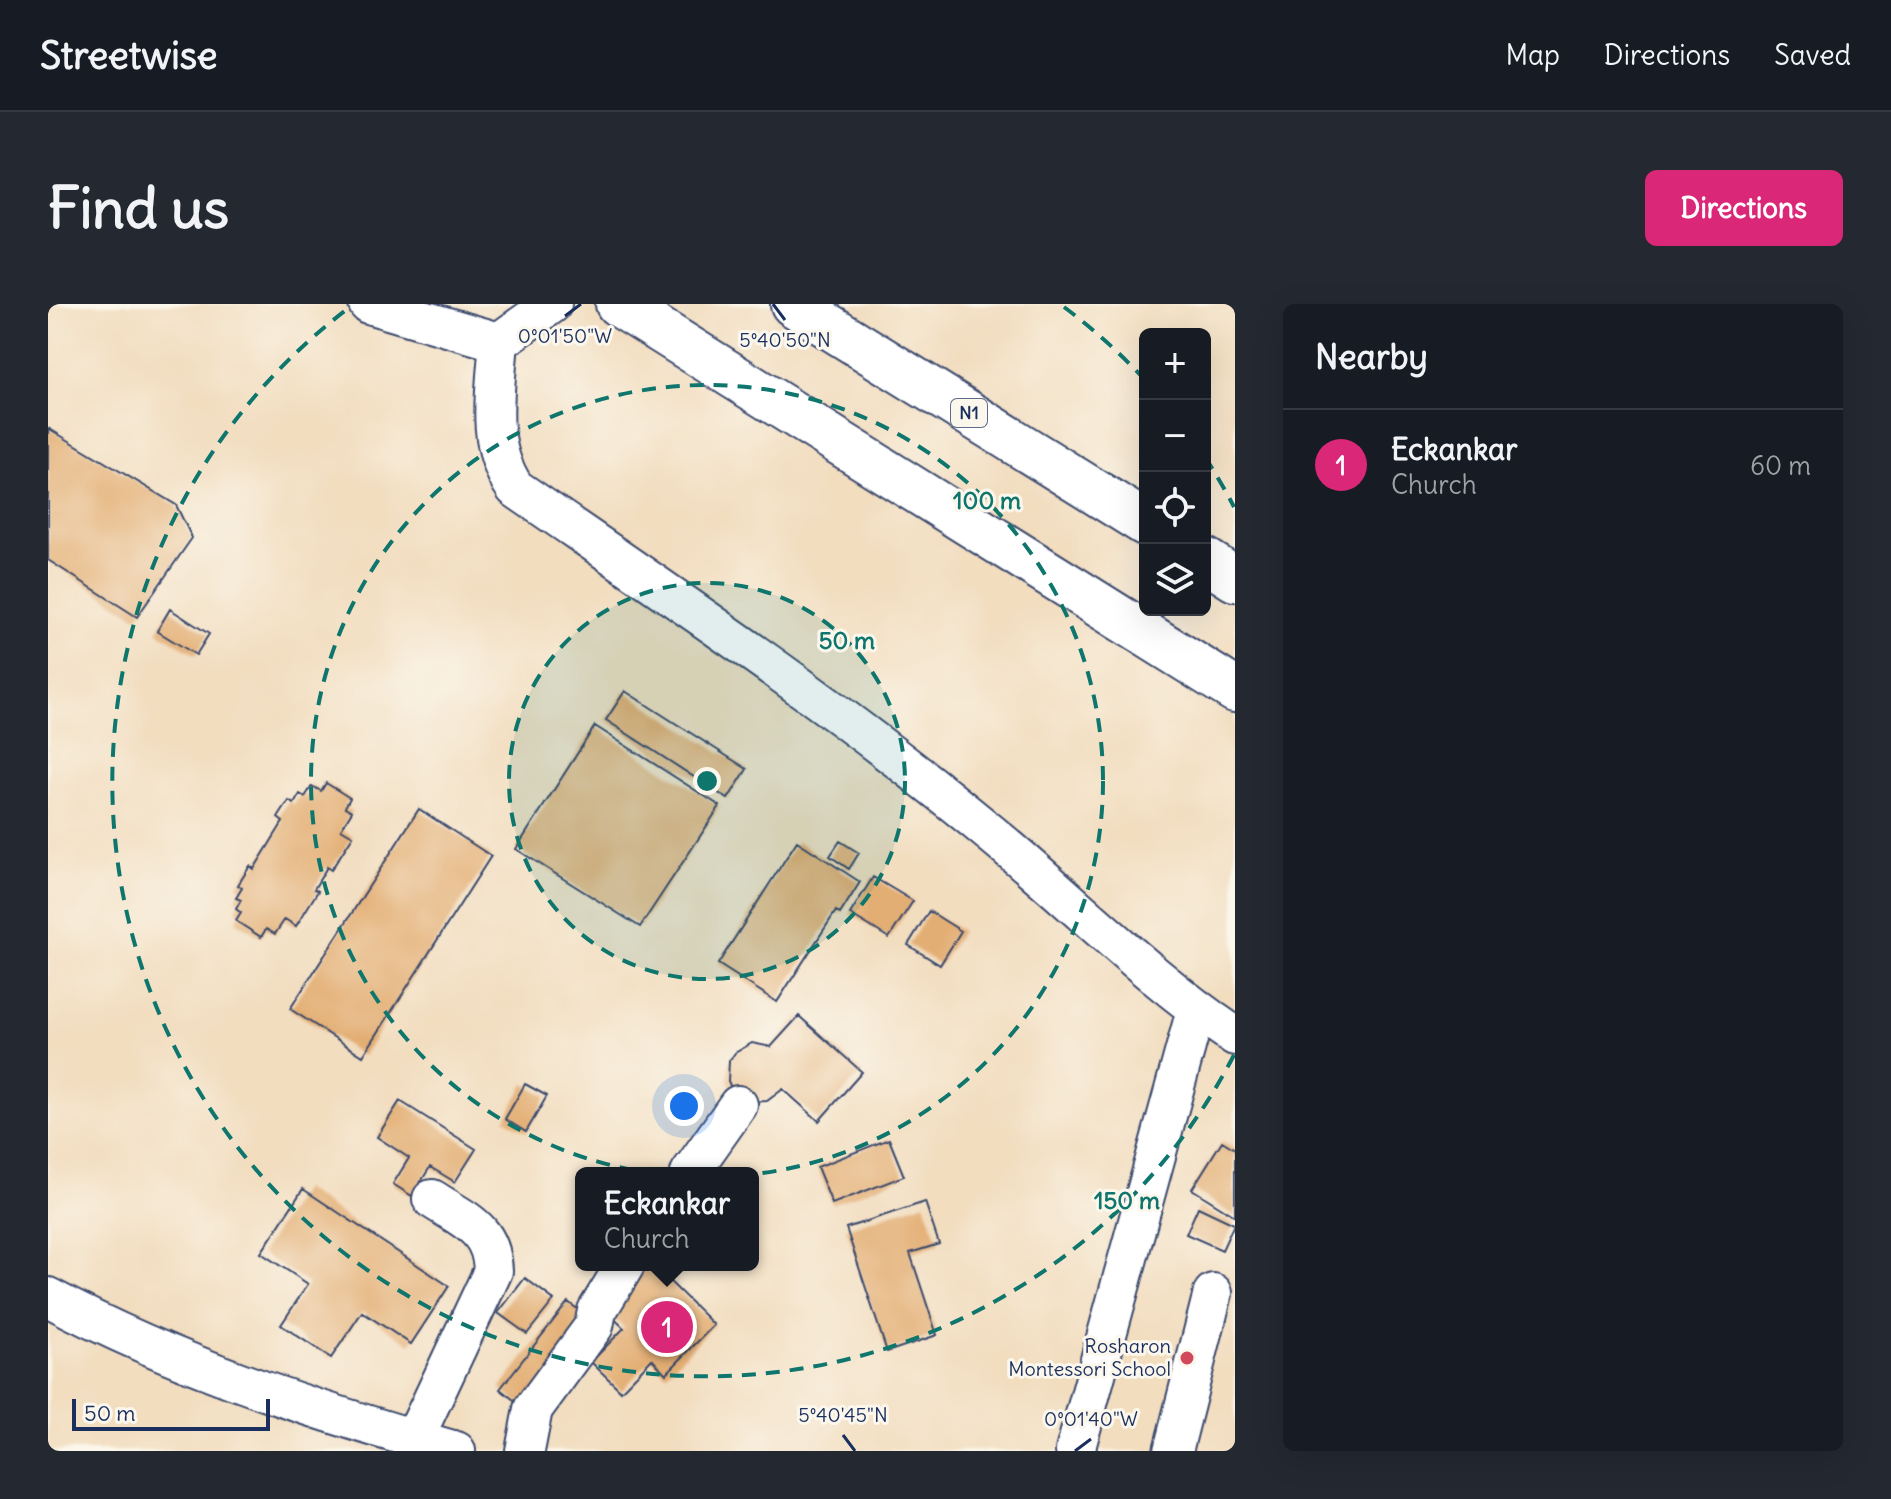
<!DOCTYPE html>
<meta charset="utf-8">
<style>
:root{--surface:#171b24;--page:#242831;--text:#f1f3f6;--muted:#9ea1a6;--line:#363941;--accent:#db2777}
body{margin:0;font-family:Delius,sans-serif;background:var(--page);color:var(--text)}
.controls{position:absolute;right:24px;top:24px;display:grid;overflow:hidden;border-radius:12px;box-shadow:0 8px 32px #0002}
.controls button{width:72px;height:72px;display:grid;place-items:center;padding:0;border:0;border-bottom:2px solid var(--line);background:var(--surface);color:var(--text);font:40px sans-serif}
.scale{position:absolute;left:24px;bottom:20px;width:198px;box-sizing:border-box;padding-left:8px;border:4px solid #1b2f5e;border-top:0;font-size:22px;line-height:28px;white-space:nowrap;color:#1b2f5e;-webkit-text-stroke:6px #fbf7ec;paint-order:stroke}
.you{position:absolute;left:636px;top:802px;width:28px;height:28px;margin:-20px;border:6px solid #fff;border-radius:50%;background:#1a73e8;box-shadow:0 0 0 12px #1a73e833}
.badge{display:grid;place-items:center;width:52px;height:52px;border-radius:50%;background:var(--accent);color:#fff;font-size:26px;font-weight:700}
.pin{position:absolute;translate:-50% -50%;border:4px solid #fff;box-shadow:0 2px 8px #0006}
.popup{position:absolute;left:527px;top:863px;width:184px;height:104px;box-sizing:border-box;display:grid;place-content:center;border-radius:12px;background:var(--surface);filter:drop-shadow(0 2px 6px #0005);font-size:26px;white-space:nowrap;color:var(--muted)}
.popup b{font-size:30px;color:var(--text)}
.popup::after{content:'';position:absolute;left:50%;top:100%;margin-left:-16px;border:16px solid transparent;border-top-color:var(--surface)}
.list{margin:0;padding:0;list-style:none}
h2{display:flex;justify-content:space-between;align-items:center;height:104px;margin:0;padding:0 32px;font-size:34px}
h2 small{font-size:26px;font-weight:400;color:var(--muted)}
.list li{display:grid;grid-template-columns:52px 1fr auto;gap:24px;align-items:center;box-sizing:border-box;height:112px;padding:0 32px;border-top:2px solid var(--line)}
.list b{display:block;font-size:30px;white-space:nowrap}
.list p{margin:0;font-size:26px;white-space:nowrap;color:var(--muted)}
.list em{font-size:26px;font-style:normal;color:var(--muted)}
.icon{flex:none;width:44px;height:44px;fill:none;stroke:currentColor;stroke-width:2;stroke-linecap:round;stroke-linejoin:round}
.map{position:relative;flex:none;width:1187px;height:1147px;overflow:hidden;border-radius:12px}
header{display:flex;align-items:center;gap:48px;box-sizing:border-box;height:112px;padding:0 40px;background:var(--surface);border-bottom:2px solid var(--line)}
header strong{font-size:38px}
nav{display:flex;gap:44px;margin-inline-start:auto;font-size:28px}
.intro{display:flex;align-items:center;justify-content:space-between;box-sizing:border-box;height:192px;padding:0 48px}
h1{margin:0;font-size:56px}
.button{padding:20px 36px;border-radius:12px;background:var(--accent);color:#fff;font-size:28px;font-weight:700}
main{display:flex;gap:48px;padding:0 48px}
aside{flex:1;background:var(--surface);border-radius:12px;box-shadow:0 8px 32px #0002}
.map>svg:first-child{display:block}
</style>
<header>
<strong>Streetwise</strong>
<nav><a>Map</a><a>Directions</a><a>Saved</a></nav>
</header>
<div class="intro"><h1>Find us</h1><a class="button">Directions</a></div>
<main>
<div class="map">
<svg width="1187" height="1147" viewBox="0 0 1187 1147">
<rect width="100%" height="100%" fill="#fbf7ec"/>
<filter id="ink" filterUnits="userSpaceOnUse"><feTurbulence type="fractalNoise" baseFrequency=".0125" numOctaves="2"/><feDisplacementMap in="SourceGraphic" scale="16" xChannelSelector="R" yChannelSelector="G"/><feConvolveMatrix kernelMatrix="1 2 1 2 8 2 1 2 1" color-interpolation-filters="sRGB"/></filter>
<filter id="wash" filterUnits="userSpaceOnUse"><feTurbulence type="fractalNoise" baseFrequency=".006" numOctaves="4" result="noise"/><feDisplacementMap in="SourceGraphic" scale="32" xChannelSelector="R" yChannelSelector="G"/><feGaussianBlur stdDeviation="1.8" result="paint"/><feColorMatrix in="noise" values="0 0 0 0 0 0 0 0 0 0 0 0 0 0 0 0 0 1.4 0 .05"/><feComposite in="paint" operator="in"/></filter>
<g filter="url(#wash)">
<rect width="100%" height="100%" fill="#f2ddbf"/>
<g id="blocks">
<path fill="#e3ae73" d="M0 124 128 201 144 234 89 313 0 256Z
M122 305 161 330 148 351 109 327Z
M577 387 699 465 680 495 558 416Z
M547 422 672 502 592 623 468 545Z
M278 479 302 494 297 503 304 507 293 525 305 532 283 566 279 563 266 585 270 587 248 622 237 615 227 630 218 625 213 633 188 617 193 609 188 605 193 596 188 594 194 584 190 581 202 562 206 565 235 518 230 514 241 497 246 500 252 490 257 493 264 482 273 487Z
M371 505 443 552 315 752 242 705Z
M749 537 812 578 792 610 788 607 729 698 670 660Z
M792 537 811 549 801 565 782 552Z
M825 573 865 597 841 634 802 610Z
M881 607 913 627 892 661 860 641Z
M751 712 814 768 771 817 735 785 719 797 700 798 684 786 680 777 681 757 687 749 704 739 723 743Z
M477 780 499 792 478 828 457 815Z
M352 797 428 845 407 878 382 863 364 892 345 880 361 854 329 833Z
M841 835 856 872 784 900 769 863Z
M1174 837 1187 845V912L1144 885Z
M255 885 401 982 363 1040 314 1008 283 1054 233 1021 260 980 213 949Z
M877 898 891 940 862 949 889 1031 839 1048 798 924Z
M1150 903 1186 920 1174 946 1138 930Z
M597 961H605L666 1021 618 1070 604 1055 573 1087 543 1058 576 1024 555 1004Z
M477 974 506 996 479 1030 450 1009Z
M520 998 544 1016 476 1104 452 1085Z"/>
</g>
</g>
<g filter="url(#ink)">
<use href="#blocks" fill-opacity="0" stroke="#3b496d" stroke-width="2"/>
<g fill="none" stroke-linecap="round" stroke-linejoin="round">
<g stroke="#3b496d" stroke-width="42">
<path id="minor" d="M320 0 451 38
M504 0 451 38C447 89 437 140 467 184 628 295 790 403 941 528 1024 596 1098 672 1187 732
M642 869 690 801
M0 993C129 1062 268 1107 408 1147
M366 1135 445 967C444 924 416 916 384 895
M477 1147 485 1105 546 1022 549 1007 577 961
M1027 1147 1148 706
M1125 1147 1165 989"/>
</g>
<g stroke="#3b496d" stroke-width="48">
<path id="highway" d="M570 0 1187 386
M745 0 1097 219
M1157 256 1187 275"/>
</g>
<use href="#minor" stroke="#fff" stroke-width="38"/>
<use href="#highway" stroke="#fff" stroke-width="44"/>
</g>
</g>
<path fill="none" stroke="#1b2f5e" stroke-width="3" d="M725 0 737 16M517 12 533 0M795 1131 807 1147M1027 1147 1043 1135"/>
<circle cx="659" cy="477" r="198" fill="#0f766e" fill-opacity=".12"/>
<g fill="none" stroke="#0f766e" stroke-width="4" stroke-dasharray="14 10">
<circle cx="659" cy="477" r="198"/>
<circle cx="659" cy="477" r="396"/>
<path d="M1186 751A594 594 0 1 1 302 3M1016 3A594 594 0 0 1 1097 76M1157 153A594 594 0 0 1 1186 203"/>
</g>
<circle fill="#d1495b" stroke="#fbf7ec" stroke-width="3" cx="1139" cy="1054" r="8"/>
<g text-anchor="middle" stroke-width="6" stroke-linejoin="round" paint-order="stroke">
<rect fill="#fbf7ec" stroke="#5e6b89" stroke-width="2" x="903" y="95" width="36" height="28" rx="6"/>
<g font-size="18" font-weight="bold" fill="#1b2f5e">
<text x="921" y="115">N1</text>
</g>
<g font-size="20" fill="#1b2f5e" stroke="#fbf7ec" text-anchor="end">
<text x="1123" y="1049">Rosharon<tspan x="1123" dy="23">Montessori School</tspan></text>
</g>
</g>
<g font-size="20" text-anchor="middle" fill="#1b2f5e" stroke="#fbf7ec" stroke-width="6" stroke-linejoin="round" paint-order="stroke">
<text x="517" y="39">0°01'50"W</text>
<text x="737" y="43">5°40'50"N</text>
<text x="795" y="1118">5°40'45"N</text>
<text x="1043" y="1122">0°01'40"W</text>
</g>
<circle cx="659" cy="477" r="12" fill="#0f766e" stroke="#fbf7ec" stroke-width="4"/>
<g font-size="24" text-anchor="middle" font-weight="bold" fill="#0f766e" stroke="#fbf7ec" stroke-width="6" stroke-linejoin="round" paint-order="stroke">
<text x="939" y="205">100 m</text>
<text x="799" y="345">50 m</text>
<text x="1079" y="905">150 m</text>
</g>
</svg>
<div class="controls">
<button>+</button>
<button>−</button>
<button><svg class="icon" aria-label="locate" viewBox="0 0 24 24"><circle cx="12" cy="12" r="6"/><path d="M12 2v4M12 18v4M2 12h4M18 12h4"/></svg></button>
<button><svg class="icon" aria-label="layers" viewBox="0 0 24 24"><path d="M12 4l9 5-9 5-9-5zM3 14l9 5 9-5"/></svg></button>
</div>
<div class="scale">50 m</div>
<div class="you"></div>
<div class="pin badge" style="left:619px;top:1023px">1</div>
<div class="popup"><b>Eckankar</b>Church</div>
</div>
<aside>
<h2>Nearby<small></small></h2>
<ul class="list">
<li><span class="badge">1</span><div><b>Eckankar</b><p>Church</p></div><em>60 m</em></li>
</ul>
</aside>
</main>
